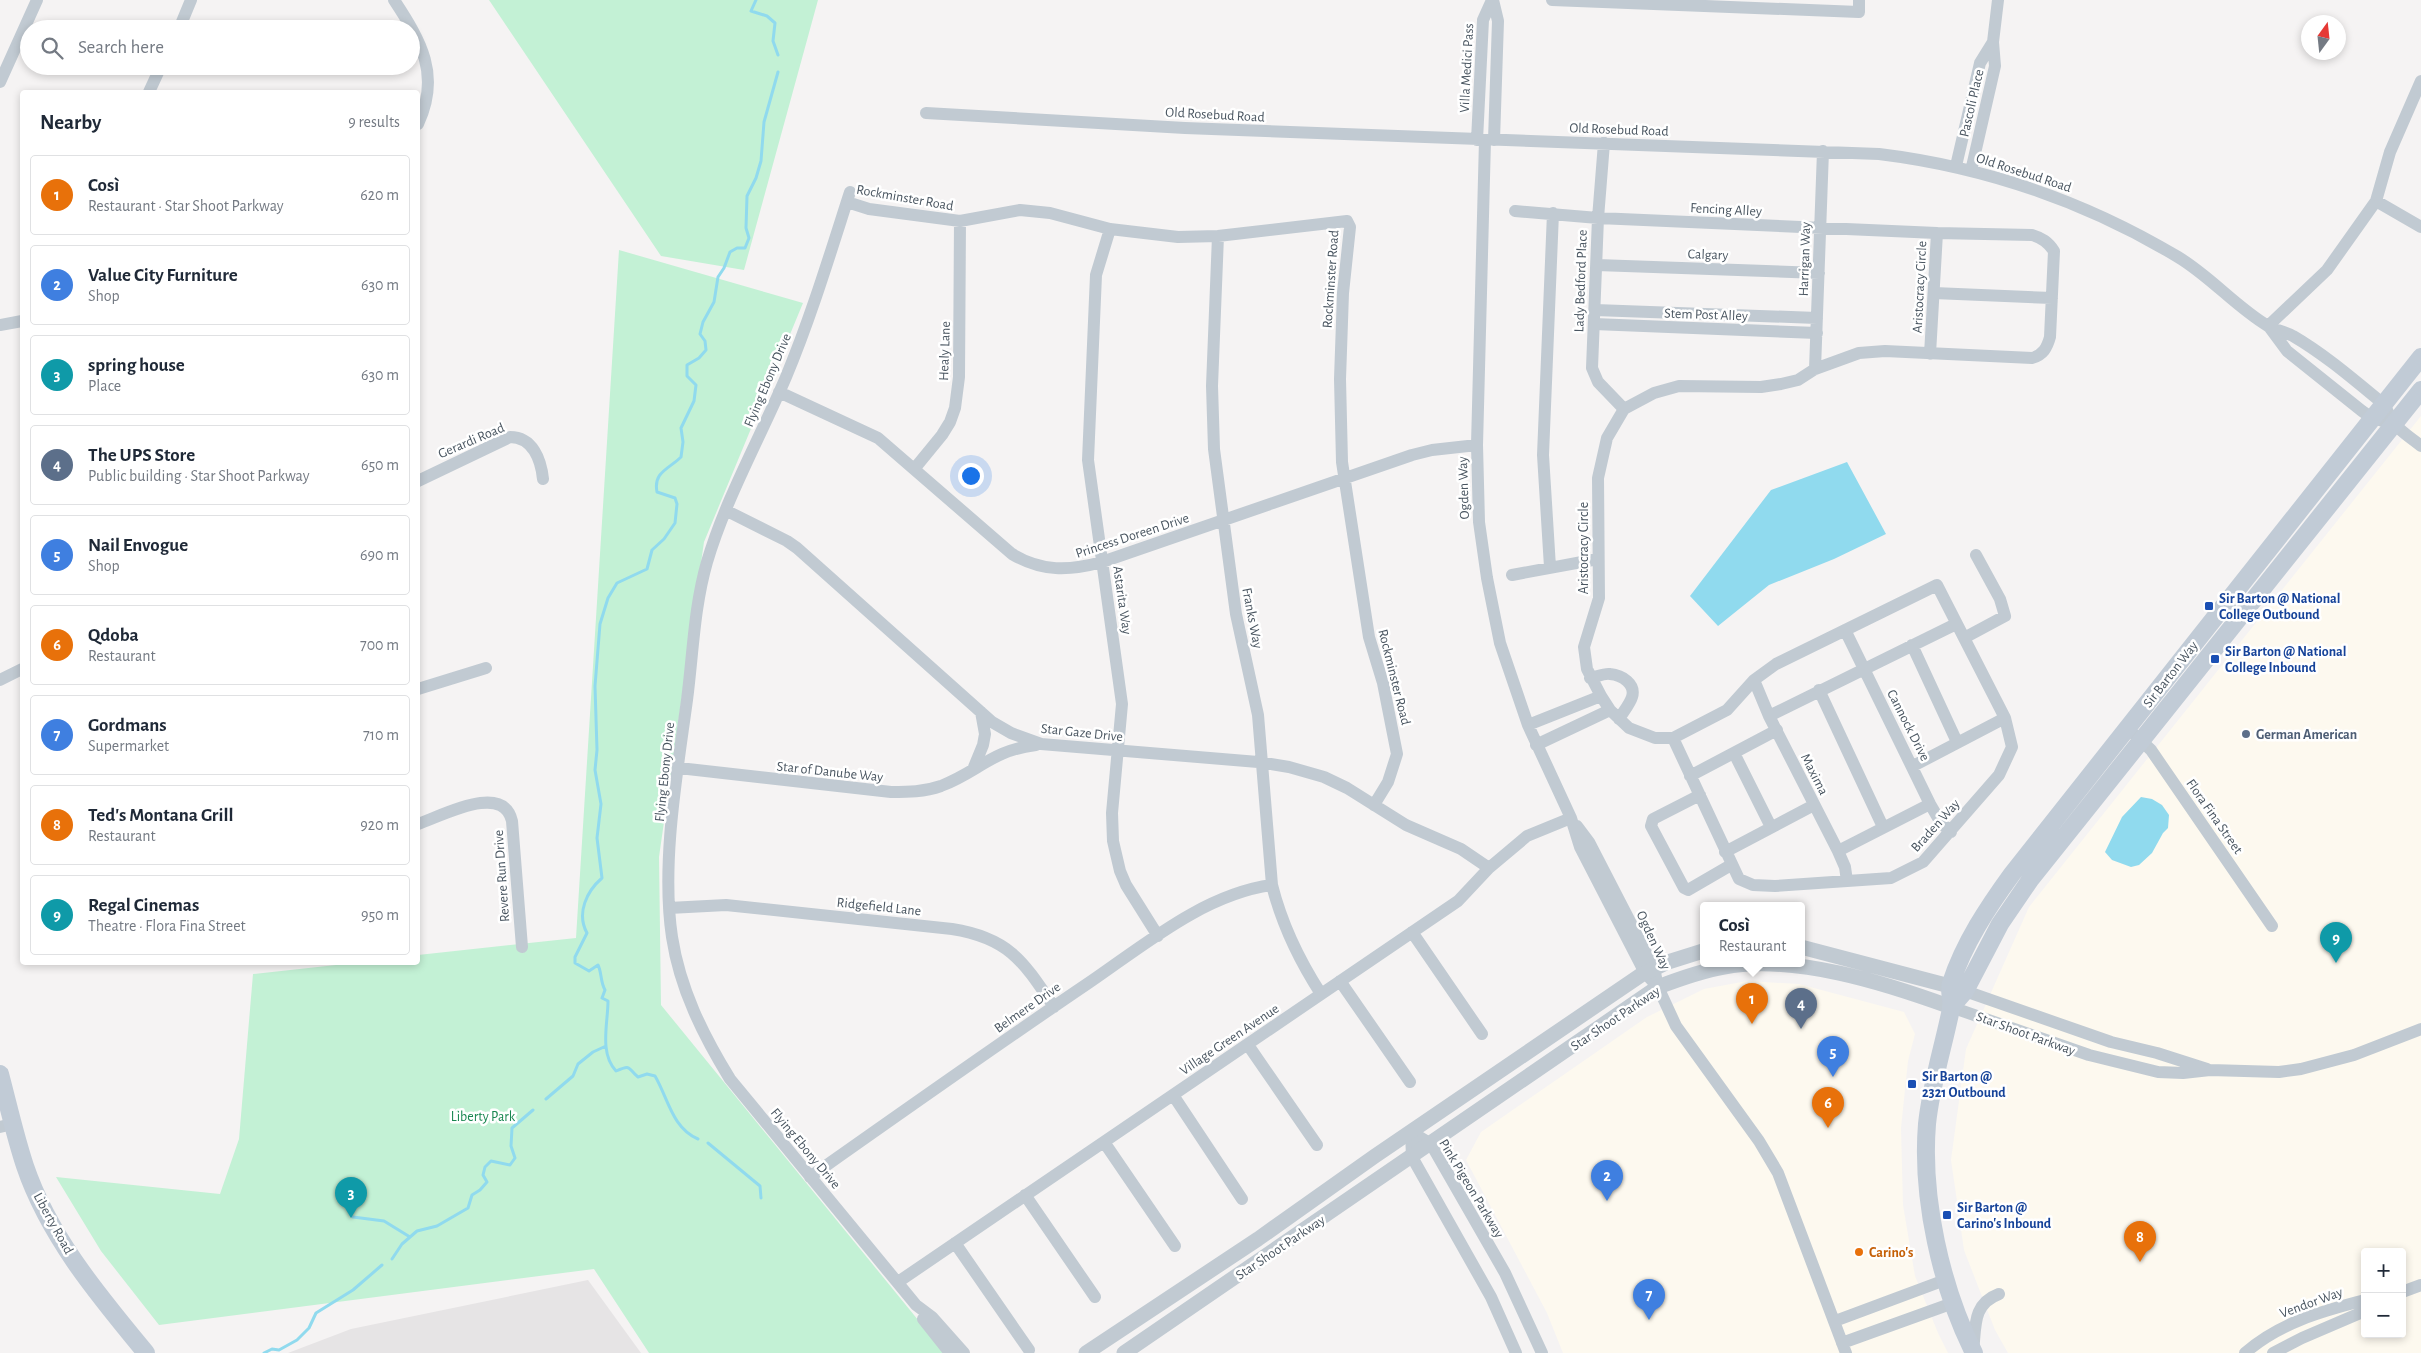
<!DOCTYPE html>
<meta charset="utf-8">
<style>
:root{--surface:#fff;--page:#f2f2f3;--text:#1f2937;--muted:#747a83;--line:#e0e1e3;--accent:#1a73e8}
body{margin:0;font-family:"Alegreya Sans",sans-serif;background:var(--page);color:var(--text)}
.controls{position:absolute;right:15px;bottom:15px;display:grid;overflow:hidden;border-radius:5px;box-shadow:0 2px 8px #0003}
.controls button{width:45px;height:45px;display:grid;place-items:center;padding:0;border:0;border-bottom:1px solid var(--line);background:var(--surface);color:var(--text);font:25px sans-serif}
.compass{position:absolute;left:2301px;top:15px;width:45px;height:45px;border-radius:50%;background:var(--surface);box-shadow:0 2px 8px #0003;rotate:15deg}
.you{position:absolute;left:970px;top:475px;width:18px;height:18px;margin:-12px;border:4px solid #fff;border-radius:50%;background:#1a73e8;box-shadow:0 0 0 8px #1a73e833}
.badge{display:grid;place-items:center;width:32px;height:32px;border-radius:50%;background:var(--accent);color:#fff;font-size:16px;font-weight:700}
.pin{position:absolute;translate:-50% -41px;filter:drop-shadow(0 1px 2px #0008)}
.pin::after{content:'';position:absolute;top:26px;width:18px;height:15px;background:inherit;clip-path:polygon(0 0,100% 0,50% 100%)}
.popup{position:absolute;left:1700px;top:902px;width:105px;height:65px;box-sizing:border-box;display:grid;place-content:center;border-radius:5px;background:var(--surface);filter:drop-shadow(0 1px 4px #0005);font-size:16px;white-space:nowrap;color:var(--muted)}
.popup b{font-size:19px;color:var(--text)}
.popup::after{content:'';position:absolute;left:50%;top:100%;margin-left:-10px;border:10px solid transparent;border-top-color:var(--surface)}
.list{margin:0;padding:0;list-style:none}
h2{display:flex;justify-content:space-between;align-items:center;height:65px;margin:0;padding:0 20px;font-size:21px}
h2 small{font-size:16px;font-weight:400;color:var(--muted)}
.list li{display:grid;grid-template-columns:32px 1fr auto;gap:15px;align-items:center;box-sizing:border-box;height:80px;margin:0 10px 10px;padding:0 10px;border:1px solid var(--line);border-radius:5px}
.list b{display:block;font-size:19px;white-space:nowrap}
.list p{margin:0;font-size:16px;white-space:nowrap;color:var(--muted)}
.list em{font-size:16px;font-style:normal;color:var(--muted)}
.icon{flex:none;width:28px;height:28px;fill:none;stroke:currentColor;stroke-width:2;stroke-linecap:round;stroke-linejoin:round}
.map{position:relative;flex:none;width:2421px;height:1353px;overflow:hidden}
.search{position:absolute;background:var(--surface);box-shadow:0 2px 8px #0003;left:20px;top:20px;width:400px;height:55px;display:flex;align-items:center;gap:12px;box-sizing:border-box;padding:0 18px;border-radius:28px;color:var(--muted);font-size:19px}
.panel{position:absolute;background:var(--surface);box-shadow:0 2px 8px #0003;left:20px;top:90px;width:400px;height:875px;border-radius:5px}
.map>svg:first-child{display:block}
</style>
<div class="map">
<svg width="2421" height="1353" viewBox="0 0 2421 1353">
<rect width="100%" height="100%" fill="#f5f3f3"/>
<path fill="#fdf9ef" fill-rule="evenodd" d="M2421 416V1353H2008L1995 1330 1964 1250 1951 1160 1966 1049 2029 907ZM2365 1252H2402V1334H2365Z
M1747 981 1799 984 1904 1012 1915 1034 1908 1061 1901 1128 1903 1205 1915 1276 1938 1333 1948 1353H1563L1547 1313 1466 1160 1481 1132 1647 1017 1704 989Z"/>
<path fill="#e6e4e5" d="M588 1280 641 1353H288L351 1329Z"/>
<path fill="#c3f1d5" d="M489 0H818L744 270 661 256Z
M619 250 803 303 704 542 659 857 661 1005 945 1353H649L594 1269 159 1325 101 1251 56 1177 220 1194 239 1139 253 974 354 963 418 962V955L576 938Z"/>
<path fill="#90daee" d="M1847 462 1886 534 1834 559 1769 585 1718 626 1690 596 1771 490Z
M2141 797 2152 799 2162 805 2169 815 2168 828 2163 833 2152 853 2139 865 2131 867 2112 860 2105 852 2122 817Z"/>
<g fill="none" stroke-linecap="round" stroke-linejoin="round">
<path stroke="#90daee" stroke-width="3" d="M756 0 751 11 767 16 775 23 773 41 778 55
M546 1099 573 1076 578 1064 593 1052 606 1046
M698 1139C672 1128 668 1098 655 1076L647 1074 638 1077C627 1068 632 1064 616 1071 599 1053 608 1023 608 1001L602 998 605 990C600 981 602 973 598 965L589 971 575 963V957L587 933C576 913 587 891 602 878L597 838 601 804 595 770 597 750 595 686 600 624 608 598 617 583 647 569 652 550 664 539 675 523 677 504 675 498 657 492C653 472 669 469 681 457L683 442 681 428 694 401 696 385 687 376V365L699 358 706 350 705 341 700 334 703 322 714 302 718 277 724 268 730 252 737 248H745L749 238 746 228 747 196 756 178 761 161 764 122 778 72
M708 1143 760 1186 761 1198
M353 1217 384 1221 410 1237
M392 1259 402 1244 417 1231 437 1226 468 1208 472 1195 480 1190 487 1182 483 1175 485 1167 491 1161 510 1165 515 1158 511 1146 512 1128 533 1110
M264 1353 272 1349 279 1350 297 1340 309 1328 316 1313 353 1290 382 1265"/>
<path stroke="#c1cad2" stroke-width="12" d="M394 0C421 41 441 75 418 124
M1493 0 1498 21 1494 140
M1552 0 1859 12V0
M179 29 191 0
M241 66H242
M0 82 37 0
M149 92 161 66
M926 113 1185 128 1879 154C1985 167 2086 202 2178 257 2210 276 2236 307 2268 326 2276 330 2285 332 2293 336 2324 354 2353 379 2381 402 2388 408 2389 418 2395 424 2402 433 2413 439 2421 446
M1477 140 1483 20 1492 0
M1485 140 1477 445 1479 522 1487 578 1500 643 1528 725 1571 818 1580 847 1645 973 1658 987
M1604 143 1598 218 1592 368 1598 382 1624 409
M1956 166 1980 63 1993 42
M1971 171 1995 66 1993 42 1998 0
M850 192C830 254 811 317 786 377 760 438 726 498 707 562 694 607 693 654 687 700 677 774 661 864 672 937 680 989 703 1035 730 1079L916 1305 932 1317 964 1353
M2376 201 2421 227
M847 202 869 209 960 221 1020 210 1050 213 1110 229 1178 237 1218 236 1347 221 1350 227 1343 293 1340 379 1342 462 1369 637 1383 683 1397 754 1388 782 1374 805
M1515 211 1598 218 1937 233
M1110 229 1096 275 1088 460 1122 704 1112 813 1113 841 1120 871 1126 885 1158 936
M1218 236 1212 386 1214 449 1236 614 1258 715 1272 885C1282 925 1299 960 1321 994
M1597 265 1819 273
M1934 293 2052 298
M1595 310 1817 318
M1594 324 1817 333
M0 325 22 321
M2268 326 2327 270 2376 201 2390 152 2421 81
M2270 328 2287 351 2362 411 2372 418 2394 424
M1815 369 1823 151
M779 392 878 438 1012 554C1042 572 1069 571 1102 562L1412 455 1432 450 1477 445
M915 468 942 435 950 422 955 408 959 377 960 221
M418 481 510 437C533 437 541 460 543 479
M727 511 787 541 797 548 992 722 1011 733 1041 744 1258 762 1289 767 1324 777 1347 788 1406 825 1461 849 1489 868
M1550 567 1543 455 1553 213
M1512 575 1598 559
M1845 630 1930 804 1941 823 1951 832
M1964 638 2005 616 2000 599 1976 555
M1912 645 1957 742
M1590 678C1596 677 1604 673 1610 674 1622 675 1636 684 1632 697 1630 704 1623 712 1619 719
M0 680 22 669
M1754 680 1769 716 1838 851 1845 867 1847 881
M418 689 486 668
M1819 690 1883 827
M1769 716 1956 624
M1528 725 1601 696
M2135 735 2151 750 2272 926
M1673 738 1739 879 1753 885 1775 886 1891 878 1923 862 1999 775 2012 747 2005 718 1937 585 1776 664 1754 680 1727 710 1673 738H1655L1629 728 1610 710 1601 696 1587 669 1584 647 1599 598 1598 478 1607 438 1624 409 1654 393 1679 386 1761 387 1781 384 1798 380 1815 369 1859 353 1885 351 2032 358C2043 355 2047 348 2050 337L2054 251C2048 242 2042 238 2032 235L1937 233 1930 354
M1536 745 1610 710
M1734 753 1771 827
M1913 766 2005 718
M974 767 983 745 985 734 981 712
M679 768 891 792C908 792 924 792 941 786 978 772 992 750 1036 745
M1690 776 1777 730
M1700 795 1653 819 1651 826 1684 888 1688 890 1731 865
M418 824C442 816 503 782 512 821L522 947
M1577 826 1589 842 1654 968 1658 987 1676 1026 1759 1141 1778 1173 1846 1353
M1838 851 1930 804
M1725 852 1814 805
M669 908 726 905 952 929C1009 938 1023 961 1054 1007
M1412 932 1482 1034
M1340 981 1410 1082
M1965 991 2111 1042 2157 1053 2207 1069
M1951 1007 2089 1055 2158 1072 2183 1073 2210 1070 2279 1072 2301 1069 2354 1055 2421 1029
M1248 1045 1317 1145
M1173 1095 1242 1199
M0 1127 13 1124
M1411 1132 1431 1144 1505 1273 1542 1353
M1411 1132 1412 1157 1491 1297 1516 1353
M1104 1142 1175 1246
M810 1177C902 1112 994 1047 1087 984 1143 946 1204 894 1272 885
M1025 1195 1095 1297
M955 1243 1029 1350
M898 1282 1458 901 1489 868 1527 836 1571 818
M2402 1292 2421 1285
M923 1319 950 1353
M1835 1321 1945 1280
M1842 1343 1953 1303
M1973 1352C1976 1327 1972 1304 1999 1294
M2245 1353C2279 1323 2322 1311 2365 1300
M2273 1353 2302 1338 2365 1311"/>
<path stroke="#c1cad2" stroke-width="15" d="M1801 947 1961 989
M1086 1353 1258 1239 1375 1156 1641 975 1668 962 1703 951
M1124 1353 1658 987C1679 979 1701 971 1724 967 1795 954 1885 983 1951 1007"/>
<path stroke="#c1cbd6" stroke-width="18" d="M1951 1007 1965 991 2000 924 2030 880 2421 390
M0 1074C8 1104 15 1136 25 1166 49 1237 99 1296 146 1353
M1974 1353C1941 1287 1921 1198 1927 1124 1931 1085 1943 1048 1951 1009 1953 1000 1948 991 1951 983 1964 943 1988 907 2012 874L2421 357"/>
</g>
<g fill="#1a4fb4" stroke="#fff" stroke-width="2">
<rect x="2204" y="601" width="10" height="10" rx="2.5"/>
<rect x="2210" y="654" width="10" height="10" rx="2.5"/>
<rect x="1907" y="1079" width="10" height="10" rx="2.5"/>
<rect x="1942" y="1210" width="10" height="10" rx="2.5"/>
</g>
<circle fill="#5c6f8a" stroke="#fff" stroke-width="2" cx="2246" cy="734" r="5"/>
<circle fill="#e8710a" stroke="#fff" stroke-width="2" cx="1859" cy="1252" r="5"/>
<g text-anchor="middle" stroke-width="5" stroke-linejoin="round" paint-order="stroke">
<g font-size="14" fill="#4a5661" stroke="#fff">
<text transform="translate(1466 68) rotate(-87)" y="5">Villa Medici Pass</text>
<text transform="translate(1971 103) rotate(-77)" y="5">Pascoli Place</text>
<text transform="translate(1215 114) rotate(3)" y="5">Old Rosebud Road</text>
<text transform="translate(1619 129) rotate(2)" y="5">Old Rosebud Road</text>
<text transform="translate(2024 172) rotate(18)" y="5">Old Rosebud Road</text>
<text transform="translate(905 197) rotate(10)" y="5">Rockminster Road</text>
<text transform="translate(1726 209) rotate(3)" y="5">Fencing Alley</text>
<text transform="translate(1708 254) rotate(2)" y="5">Calgary</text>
<text transform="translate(1804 259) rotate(-88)" y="5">Harrigan Way</text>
<text transform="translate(1330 279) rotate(-86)" y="5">Rockminster Road</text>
<text transform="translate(1580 281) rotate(-88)" y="5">Lady Bedford Place</text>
<text transform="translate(1919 287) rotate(-87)" y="5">Aristocracy Circle</text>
<text transform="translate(1706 314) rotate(2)" y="5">Stem Post Alley</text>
<text transform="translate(944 351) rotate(-88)" y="5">Healy Lane</text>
<text transform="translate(767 380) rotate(-67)" y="5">Flying Ebony Drive</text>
<text transform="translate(471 440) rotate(-23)" y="5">Gerardi Road</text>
<text transform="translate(1463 488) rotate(-92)" y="5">Ogden Way</text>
<text transform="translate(1132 535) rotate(-18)" y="5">Princess Doreen Drive</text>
<text transform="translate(1583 548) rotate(-90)" y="5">Aristocracy Circle</text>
<text transform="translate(1123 600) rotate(82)" y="5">Astarita Way</text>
<text transform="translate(1253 618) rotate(79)" y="5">Franks Way</text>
<text transform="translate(2170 674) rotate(-52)" y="5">Sir Barton Way</text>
<text transform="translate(1395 677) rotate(76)" y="5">Rockminster Road</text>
<text transform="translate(1909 725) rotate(63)" y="5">Cannock Drive</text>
<text transform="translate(1082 732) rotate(6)" y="5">Star Gaze Drive</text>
<text transform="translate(830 771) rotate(6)" y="5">Star of Danube Way</text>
<text transform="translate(664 772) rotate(-84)" y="5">Flying Ebony Drive</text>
<text transform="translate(1815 774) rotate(63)" y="5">Maxima</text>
<text transform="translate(2215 816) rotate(55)" y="5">Flora Fina Street</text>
<text transform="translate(1935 825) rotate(-48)" y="5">Braden Way</text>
<text transform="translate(501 876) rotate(-94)" y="5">Revere Run Drive</text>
<text transform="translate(879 906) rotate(6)" y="5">Ridgefield Lane</text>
<text transform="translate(1654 940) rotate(65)" y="5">Ogden Way</text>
<text transform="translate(1027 1007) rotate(-35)" y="5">Belmere Drive</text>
<text transform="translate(1615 1018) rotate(-34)" y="5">Star Shoot Parkway</text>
<text transform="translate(2026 1033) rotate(20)" y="5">Star Shoot Parkway</text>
<text transform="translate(1229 1039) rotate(-34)" y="5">Village Green Avenue</text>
<text transform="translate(806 1148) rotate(50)" y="5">Flying Ebony Drive</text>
<text transform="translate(1472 1188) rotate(59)" y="5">Pink Pigeon Parkway</text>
<text transform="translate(54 1223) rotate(61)" y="5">Liberty Road</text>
<text transform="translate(1280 1247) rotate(-34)" y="5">Star Shoot Parkway</text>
<text transform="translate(2311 1302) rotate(-20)" y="5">Vendor Way</text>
</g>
<g font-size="14" font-weight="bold" fill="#164399" stroke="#fff" text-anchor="start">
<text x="2219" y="603">Sir Barton @ National<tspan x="2219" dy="16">College Outbound</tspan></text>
<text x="2225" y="656">Sir Barton @ National<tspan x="2225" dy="16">College Inbound</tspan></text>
<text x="1922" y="1081">Sir Barton @<tspan x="1922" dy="16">2321 Outbound</tspan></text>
<text x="1957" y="1212">Sir Barton @<tspan x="1957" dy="16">Carino's Inbound</tspan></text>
</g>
<g font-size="14" font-weight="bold" fill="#4e5e75" stroke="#fff" text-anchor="start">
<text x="2256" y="739">German American</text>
</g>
<g font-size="14" fill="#17864f" stroke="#fff">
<text x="483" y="1121">Liberty Park</text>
</g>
<g font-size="14" font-weight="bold" fill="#c56008" stroke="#fff" text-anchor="start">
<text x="1869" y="1257">Carino's</text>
</g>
</g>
</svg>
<div class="controls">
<button>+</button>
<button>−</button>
</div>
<svg class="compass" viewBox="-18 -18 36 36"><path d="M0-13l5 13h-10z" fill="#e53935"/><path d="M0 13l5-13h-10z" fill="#747a83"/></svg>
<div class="you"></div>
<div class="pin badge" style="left:1752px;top:1024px;background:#e8710a">1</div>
<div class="popup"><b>Così</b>Restaurant</div>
<div class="pin badge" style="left:1607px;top:1201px;background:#3f7fe0">2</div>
<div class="pin badge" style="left:351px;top:1218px;background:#0f9aa8">3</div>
<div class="pin badge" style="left:1801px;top:1029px;background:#5c6f8a">4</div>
<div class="pin badge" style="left:1833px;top:1077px;background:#3f7fe0">5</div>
<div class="pin badge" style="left:1828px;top:1128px;background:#e8710a">6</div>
<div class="pin badge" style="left:1649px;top:1320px;background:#3f7fe0">7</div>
<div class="pin badge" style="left:2140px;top:1262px;background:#e8710a">8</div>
<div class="pin badge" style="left:2336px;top:963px;background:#0f9aa8">9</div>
<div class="search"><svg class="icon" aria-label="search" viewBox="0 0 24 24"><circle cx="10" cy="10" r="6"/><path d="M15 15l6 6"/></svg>Search here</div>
<section class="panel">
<h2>Nearby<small>9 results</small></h2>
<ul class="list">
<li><span class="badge" style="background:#e8710a">1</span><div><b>Così</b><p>Restaurant · Star Shoot Parkway</p></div><em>620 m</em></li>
<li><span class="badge" style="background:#3f7fe0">2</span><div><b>Value City Furniture</b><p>Shop</p></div><em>630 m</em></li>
<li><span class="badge" style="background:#0f9aa8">3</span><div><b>spring house</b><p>Place</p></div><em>630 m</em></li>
<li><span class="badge" style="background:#5c6f8a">4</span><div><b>The UPS Store</b><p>Public building · Star Shoot Parkway</p></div><em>650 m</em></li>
<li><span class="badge" style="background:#3f7fe0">5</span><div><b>Nail Envogue</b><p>Shop</p></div><em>690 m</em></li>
<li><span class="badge" style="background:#e8710a">6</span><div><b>Qdoba</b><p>Restaurant</p></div><em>700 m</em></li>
<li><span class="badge" style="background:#3f7fe0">7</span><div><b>Gordmans</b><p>Supermarket</p></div><em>710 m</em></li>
<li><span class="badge" style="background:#e8710a">8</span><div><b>Ted's Montana Grill</b><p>Restaurant</p></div><em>920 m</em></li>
<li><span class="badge" style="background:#0f9aa8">9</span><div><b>Regal Cinemas</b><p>Theatre · Flora Fina Street</p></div><em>950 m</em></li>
</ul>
</section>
</div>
